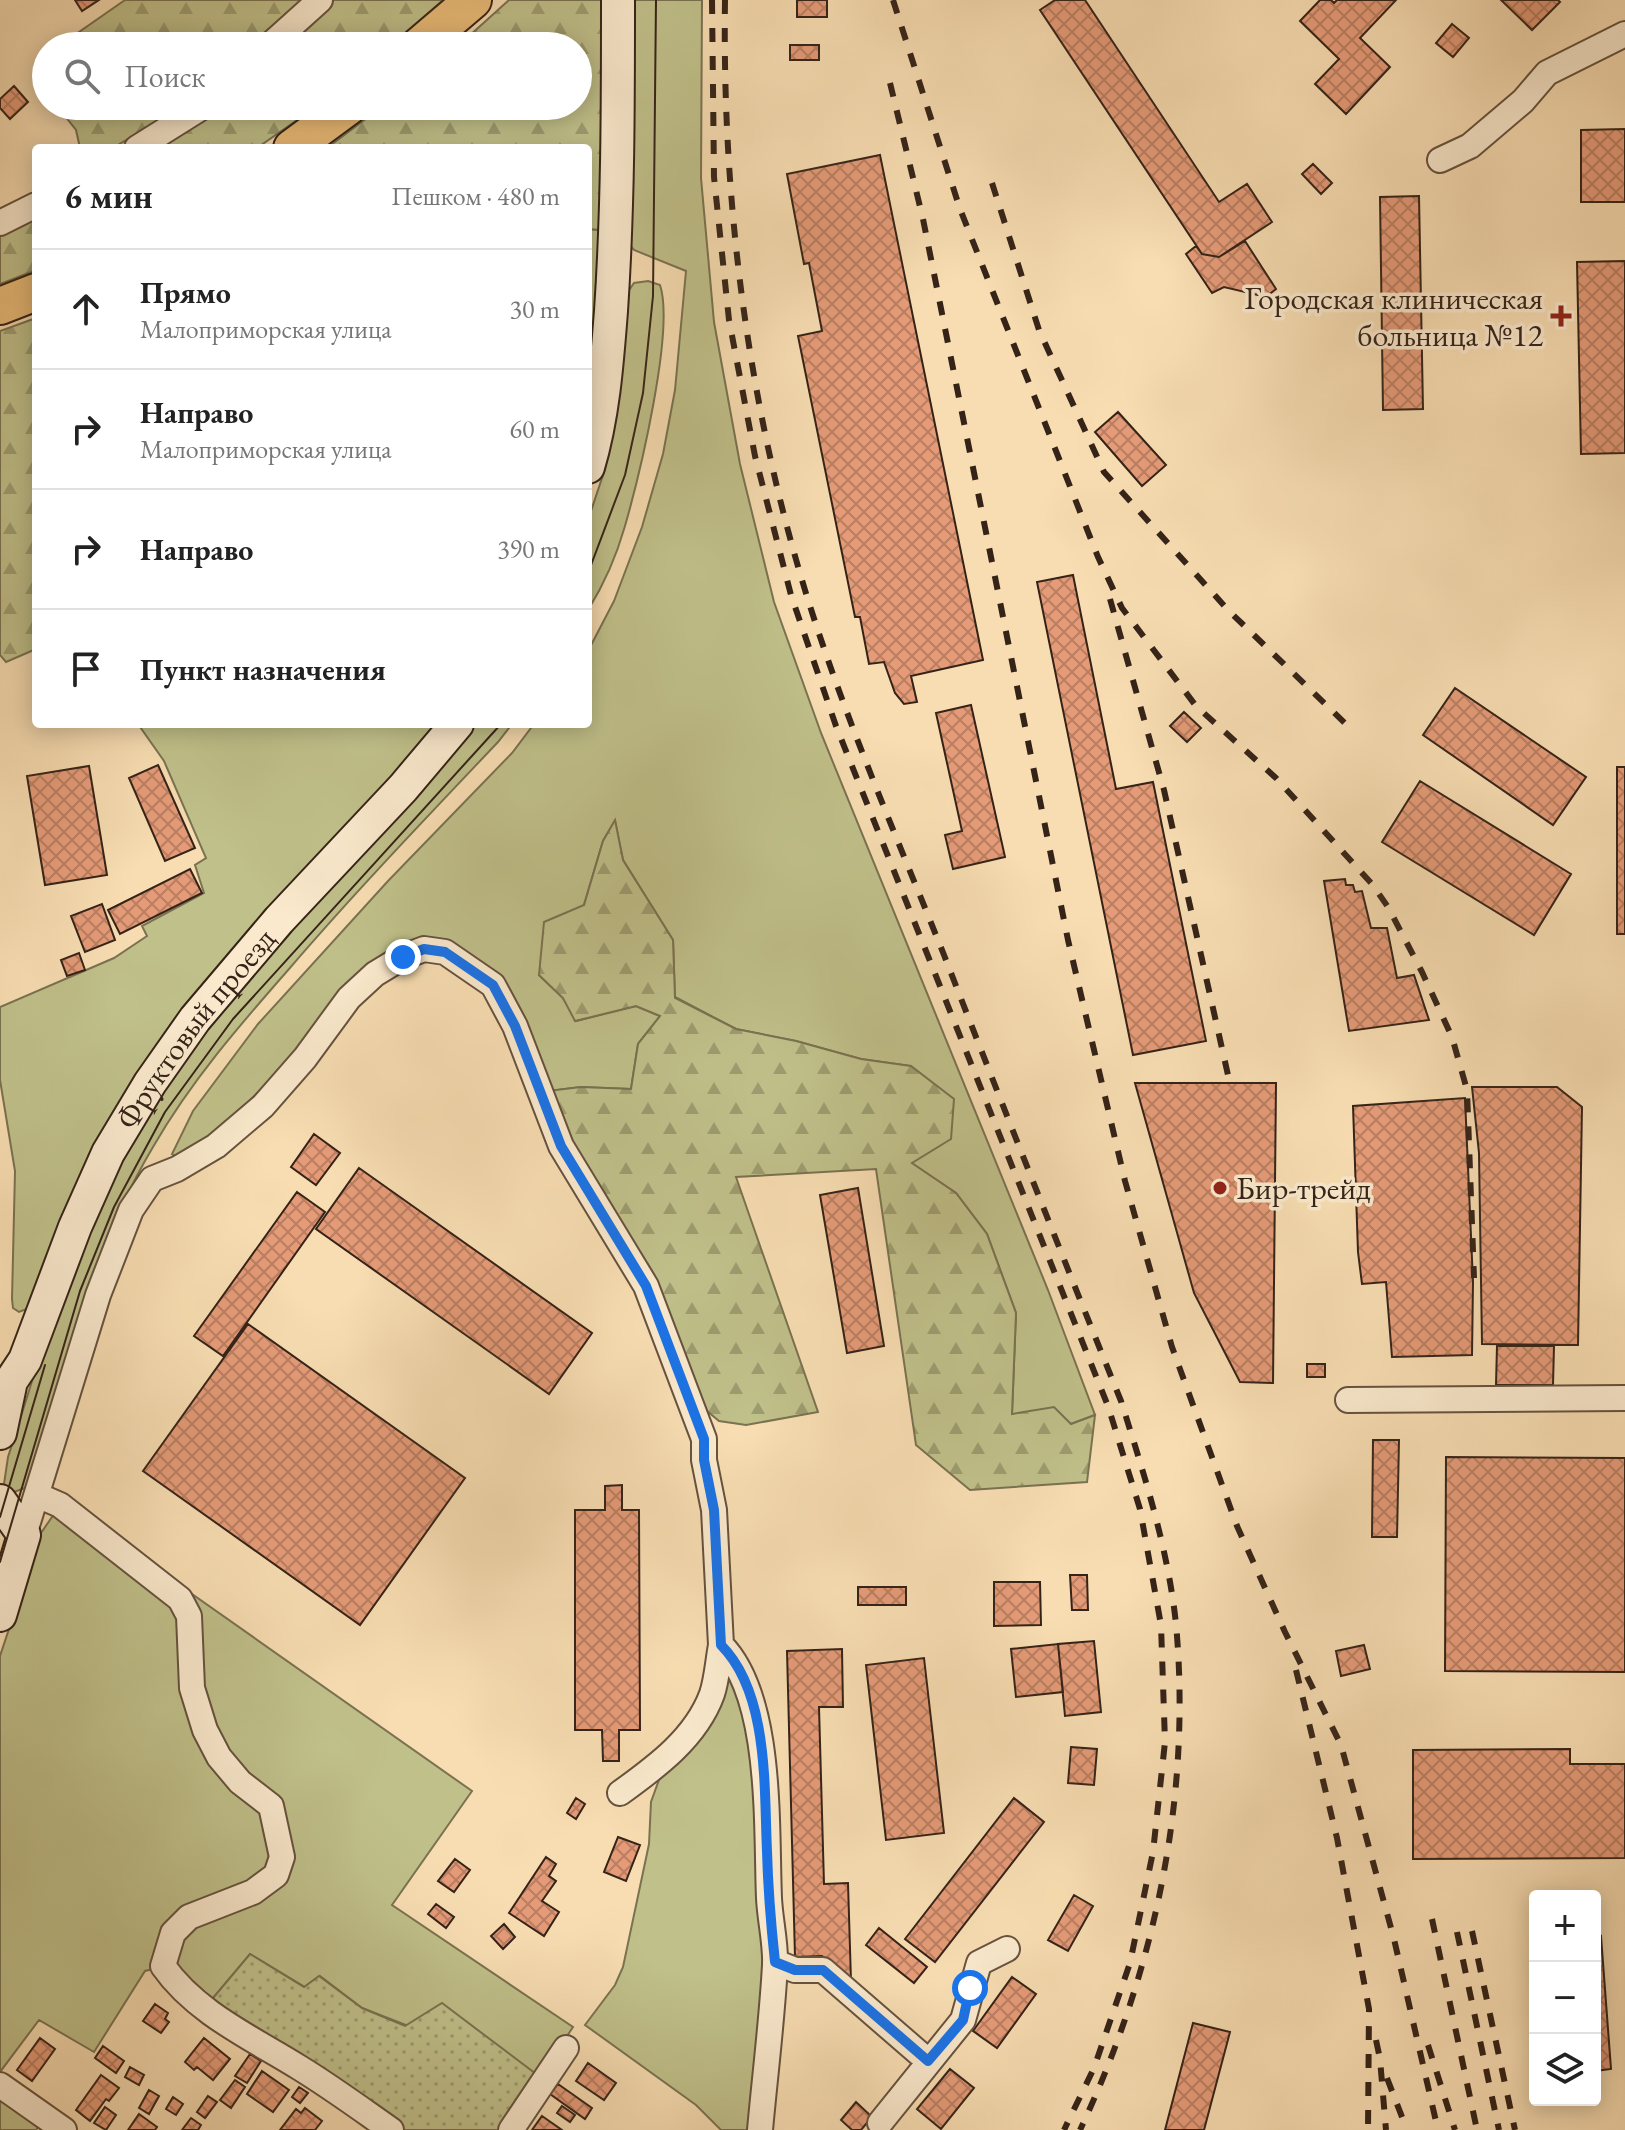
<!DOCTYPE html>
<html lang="ru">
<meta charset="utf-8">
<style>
:root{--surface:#fff;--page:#f6f6f6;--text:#222;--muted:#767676;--line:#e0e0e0}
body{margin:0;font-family:"EB Garamond",serif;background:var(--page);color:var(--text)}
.controls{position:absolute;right:24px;bottom:24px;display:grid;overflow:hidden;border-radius:8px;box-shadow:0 4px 20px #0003}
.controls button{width:72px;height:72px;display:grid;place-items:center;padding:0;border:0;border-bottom:2px solid var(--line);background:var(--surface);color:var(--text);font:40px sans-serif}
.stop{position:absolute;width:24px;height:24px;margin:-18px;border:6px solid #1a73e8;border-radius:50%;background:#fff}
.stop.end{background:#1a73e8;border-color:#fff;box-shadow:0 2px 8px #0008}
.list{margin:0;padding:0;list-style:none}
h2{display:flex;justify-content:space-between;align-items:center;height:104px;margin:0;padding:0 32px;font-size:34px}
h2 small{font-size:26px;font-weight:400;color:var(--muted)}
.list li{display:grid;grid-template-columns:52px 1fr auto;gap:24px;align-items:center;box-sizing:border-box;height:120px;padding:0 32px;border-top:2px solid var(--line)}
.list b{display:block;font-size:30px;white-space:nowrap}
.list p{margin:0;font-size:26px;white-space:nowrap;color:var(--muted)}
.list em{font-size:26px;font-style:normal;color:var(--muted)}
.icon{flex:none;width:44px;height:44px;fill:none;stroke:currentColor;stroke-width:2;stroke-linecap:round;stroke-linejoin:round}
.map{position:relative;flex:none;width:1625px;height:2130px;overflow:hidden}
.search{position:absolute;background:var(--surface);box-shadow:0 4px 20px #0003;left:32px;top:32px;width:560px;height:88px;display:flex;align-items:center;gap:20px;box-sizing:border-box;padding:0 28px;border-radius:44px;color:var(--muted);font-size:30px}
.panel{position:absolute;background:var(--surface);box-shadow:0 4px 20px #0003;left:32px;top:144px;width:560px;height:584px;border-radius:8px}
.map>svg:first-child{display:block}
</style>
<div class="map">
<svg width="1625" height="2130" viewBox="0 0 1625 2130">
<defs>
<pattern id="forest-firs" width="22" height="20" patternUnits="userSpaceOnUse" patternTransform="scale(2)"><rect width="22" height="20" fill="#c0c08a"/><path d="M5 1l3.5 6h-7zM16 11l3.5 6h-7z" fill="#9d9c70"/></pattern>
<pattern id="garden-dots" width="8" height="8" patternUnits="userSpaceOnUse" patternTransform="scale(2)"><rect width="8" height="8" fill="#c0c08a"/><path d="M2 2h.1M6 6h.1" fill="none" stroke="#9d9c70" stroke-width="1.8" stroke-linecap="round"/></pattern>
<pattern id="building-cross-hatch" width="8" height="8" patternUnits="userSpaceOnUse" patternTransform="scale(2)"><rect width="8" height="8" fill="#e59b78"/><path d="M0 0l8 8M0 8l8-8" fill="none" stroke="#ba7e61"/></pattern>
</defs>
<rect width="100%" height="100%" fill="#f8ddb2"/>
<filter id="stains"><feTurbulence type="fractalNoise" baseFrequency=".0025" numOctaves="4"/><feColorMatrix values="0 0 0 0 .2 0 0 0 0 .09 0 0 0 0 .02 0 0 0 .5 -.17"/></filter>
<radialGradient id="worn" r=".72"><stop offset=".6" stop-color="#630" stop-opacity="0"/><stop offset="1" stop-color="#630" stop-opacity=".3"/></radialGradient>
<path fill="#c0c08a" stroke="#7a7251" stroke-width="2" d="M627 0H702L701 178 714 322 740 464 774 602 821 733 1048 1290 1095 1415 1071 1424 1012 1414 1016 1313 987 1234 956 1193 911 1163V1066L861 1059 796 1041 736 1029 675 997 673 940 623 860 615 821 603 841 584 905 539 975 563 998 576 1021 636 1006 660 1016 638 1044 631 1089 581 1087 548 1091 525 1022 506 983 477 959 451 942 421 938C380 975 337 1012 298 1051 258 1091 228 1128 179 1158L172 1154 193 1111 258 1024 388 881 512 753 534 724H588V651L614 601 642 527 663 454 675 390 686 271 634 250 627 242Z
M588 229 601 230 588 403Z
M648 281 660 285C675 330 639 477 625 526 617 554 603 586 588 610V520L605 469 620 387 625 296 634 283Z
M138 724H441L269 910 32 1307 19 1312 13 1308 12 1299 15 1171 0 1080V1007L114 958 147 936 142 926 204 893 195 865 206 858 164 761Z
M475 724H512L498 742C427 817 356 891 289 969 239 1026 191 1081 153 1147 93 1248 64 1364 32 1476L25 1488 14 1492 4 1484 8 1457C27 1399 44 1339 65 1282 95 1200 137 1121 185 1049Z
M65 1498 108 1535 472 1791 392 1905 573 2027 540 2077 362 2008 320 1976 305 1987 250 1954 208 2004 175 1964 145 1971 94 2052 39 2020 0 2072V1656L41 1533Z
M728 1671 749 1708 767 1954 757 2130H721L696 2105 585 2025 615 1985 623 1967 649 1844 651 1802 660 1777Z
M0 2076 48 2113 36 2130H0Z"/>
<path fill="url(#forest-firs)" stroke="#7a7251" stroke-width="2" d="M125 0H304L252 46H59Z
M334 0H443L391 46H282Z
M509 0H609L601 230 588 229V148H327L383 106H578V46H458Z
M57 106H182L113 148H80L76 130Z
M214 106H317L257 148H150Z
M36 212V270L0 284V230Z
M36 318V649L6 662 0 655V331Z
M615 820 623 860 673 940 675 998 736 1029 796 1041 861 1059 911 1066 954 1099 951 1139 912 1163 956 1193 987 1234 1016 1313 1012 1414 1054 1407 1071 1424 1095 1415 1087 1482 970 1490 916 1445 876 1169 736 1177 818 1412 746 1425 719 1421 700 1405 568 1140 548 1091 581 1087 631 1089 638 1044 660 1016 636 1006 575 1021 563 998 539 975 544 922 584 905 603 841Z"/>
<path fill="url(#garden-dots)" stroke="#7a7251" stroke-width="2" d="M250 1954 304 1987 319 1976 362 2008 405 2026 442 2003 540 2077 503 2130H401L208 2004Z"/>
<path fill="url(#building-cross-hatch)" stroke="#352318" stroke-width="2" d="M75 0H99L82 11Z
M797 0H827V17H797Z
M1055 0H1085L1219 202 1247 184 1272 222 1219 257 1202 254 1040 10Z
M1320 0H1331L1334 3 1337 0H1396L1360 38 1390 67 1346 114 1315 84 1339 59 1300 21Z
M1501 0H1558L1560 2 1532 30Z
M1452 24 1469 38 1453 57 1436 43Z
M790 45H819V60H790Z
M14 86 28 102 10 119 0 108V99Z
M1625 129V202H1581V130Z
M880 155 983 660 911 676 917 702 904 704 895 693 884 662 869 664 860 617H855L798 336 822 331 809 263 804 264 787 174Z
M1313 164 1332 183 1321 194 1302 174Z
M1419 196 1423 409 1383 410 1380 197Z
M1245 241 1276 289 1266 297 1224 287 1212 293 1186 254 1196 246 1202 254 1219 257Z
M1625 261V453L1581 454 1577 262Z
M1118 412 1166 465 1142 486 1095 432Z
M1073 575 1116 789 1153 782 1206 1041 1133 1055 1037 582Z
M1455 688 1586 777 1553 825 1423 735Z
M971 705 1005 857 953 869 945 835 962 831 936 713Z
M1184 712 1201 728 1187 742 1170 726Z
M158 765 195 848 165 861 129 778Z
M89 766 107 875 45 885 27 776Z
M1617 767H1625V934H1617Z
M1420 781 1571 874 1534 935 1382 842Z
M190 869 202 893 120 934 108 910Z
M1345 879 1346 885H1353L1355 892 1362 891 1371 928H1387L1397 978 1414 975 1429 1020 1349 1031 1324 881Z
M102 904 115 940 85 952 71 916Z
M79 953 85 970 67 976 61 960Z
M1135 1083H1276L1273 1383 1240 1382 1194 1293Z
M1472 1087H1557L1582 1107 1578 1345 1482 1344 1479 1153Z
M1465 1098 1473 1282 1472 1355 1392 1357 1386 1282 1362 1284 1358 1252 1353 1106Z
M314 1134 340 1153 316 1185 291 1167Z
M359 1168 592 1333 549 1394 316 1229Z
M858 1188 884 1346 847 1353 820 1195Z
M297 1192 325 1212 223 1356 194 1336Z
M248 1324 465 1478 360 1625 143 1471Z
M1497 1346H1554L1553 1385H1496Z
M1307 1364H1325V1377H1307Z
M1373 1440H1399L1397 1537H1372Z
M1446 1457 1625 1458V1672L1445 1671Z
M622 1485V1510H639L640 1730H619V1761H603L602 1730H575V1510H605V1486Z
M1070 1575H1087L1088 1610H1072Z
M994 1582H1040L1041 1625 994 1626Z
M858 1587H906V1605H858Z
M1094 1641 1101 1712 1065 1716 1058 1644Z
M1058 1644 1063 1692 1016 1697 1011 1649Z
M1364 1645 1370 1669 1341 1676 1336 1651Z
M842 1649 843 1707H819L824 1884 848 1883 851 1981 822 1956 795 1957 787 1651Z
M924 1658 944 1833 886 1840 866 1665Z
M1071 1747 1097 1749 1094 1785 1068 1783Z
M1570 1749V1764H1625V1858L1413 1859V1750Z
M576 1798 585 1804 576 1819 567 1813Z
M1014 1798 1044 1822 935 1962 905 1939Z
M618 1837 640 1845 626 1881 604 1872Z
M546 1857 556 1864 549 1876 556 1881 542 1901 559 1912 544 1936 509 1913Z
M455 1859 470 1870 454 1892 438 1881Z
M1074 1895 1093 1906 1068 1951 1048 1940Z
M436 1904 454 1917 446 1928 428 1914Z
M504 1924 515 1937 503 1949 491 1936Z
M879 1928 927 1967 914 1983 866 1945Z
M1601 1936 1611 2069 1595 2071V1937Z
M1012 1977 1036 1994 997 2048 973 2031Z
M155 2004 168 2013 165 2019 169 2022 161 2033 143 2021Z
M1193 2023 1230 2032 1204 2130H1165Z
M40 2038 55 2049 32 2081 17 2070Z
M204 2038 230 2059 213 2080 197 2067 194 2070 185 2062Z
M103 2046 124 2061 116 2073 95 2058Z
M250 2054 261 2061 247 2083 235 2076Z
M588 2063 616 2083 604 2100 576 2081Z
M130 2067 144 2075 139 2085 125 2077Z
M950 2069 974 2088 941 2129 917 2109Z
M262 2071 289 2090 273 2112 247 2094Z
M101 2075 119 2088 109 2101 106 2099 90 2121 76 2110Z
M235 2080 245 2087 231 2108 220 2100Z
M558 2084 592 2108 585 2119 550 2094Z
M299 2087 308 2093 300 2103 292 2097Z
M149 2090 159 2096 149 2114 139 2108Z
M208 2096 217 2102 205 2118 197 2112Z
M173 2097 183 2104 176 2115 166 2109Z
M856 2102 872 2117 861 2130H852L841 2120Z
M562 2106 575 2115 570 2122 557 2113Z
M105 2107 116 2115 106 2130 94 2123Z
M305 2108 322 2121 315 2130H280L296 2109 301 2113Z
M139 2114 157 2127 155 2130H128Z
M542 2116 562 2130H532Z
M191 2118 201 2125 198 2130H182Z"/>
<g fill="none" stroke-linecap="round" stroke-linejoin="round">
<g stroke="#66523e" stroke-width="28">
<path id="street" d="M269 46 320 0
M137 148 204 106
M1440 160 1470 146 1523 101 1547 73 1625 34
M0 223 36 205
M1348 1400 1625 1398
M37 1495 60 1505 180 1599 189 1616 192 1688 205 1730 219 1757 240 1782 271 1806 282 1857 276 1875 253 1892 189 1917 173 1933 163 1966C196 2013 252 2038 300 2068 331 2087 361 2109 391 2130
M24 1535 98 1295 131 1210 152 1179 177 1169 216 1146 263 1106 305 1058 349 998 375 974 403 957 424 949 445 952 493 985 515 1026 561 1146 646 1286 704 1439V1460L714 1510 721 1645C773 1697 766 1828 769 1898 770 1920 776 1944 775 1965 772 2020 765 2075 760 2130
M620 1793C656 1767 696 1738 712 1694 717 1679 718 1661 721 1645
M775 1962 795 1970H823L928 2061
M0 2085 64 2130
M880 2123 963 2020 979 1963 1007 1949
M511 2130 566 2048"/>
</g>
<g stroke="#352318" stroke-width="36">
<g id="secondary">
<path d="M588 467C603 417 607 363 611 311 618 207 618 104 618 0"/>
<path id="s1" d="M0 1433 11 1381 25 1360 75 1227 108 1153 150 1083 195 1019 279 920 403 788 457 724"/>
<path d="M0 1501 24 1535 0 1615"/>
</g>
</g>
<g stroke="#352318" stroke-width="40">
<path id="primary" d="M419 46 473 0
M292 148 349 106
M0 306 36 292"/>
</g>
<use href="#street" stroke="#fae9cd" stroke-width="24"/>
<use href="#secondary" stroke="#fae9cd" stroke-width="32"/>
<use href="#primary" stroke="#ecbe79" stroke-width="36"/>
<path stroke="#352318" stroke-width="2" d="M588 573 625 475 643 393 653 296 656 0
M0 1517 45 1365
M0 1562 80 1291 114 1207 165 1112 233 1019 501 724"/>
<path stroke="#352318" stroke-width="6" stroke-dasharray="14 14" stroke-linecap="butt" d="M712 0 714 177 729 320 755 456 791 595 836 726 1108 1406 1140 1509 1161 1625 1165 1742 1153 1852 1130 1963 1094 2068 1064 2130
M725 0C722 198 747 400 805 590 843 714 896 835 944 955 1002 1104 1061 1253 1121 1401 1144 1474 1168 1548 1176 1624 1192 1798 1154 1973 1080 2130
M893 0 960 209 1098 557 1122 608 1196 706 1276 778 1372 884 1388 907 1422 972 1452 1037 1467 1090 1474 1278
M890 83 923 219 1068 940 1125 1181 1172 1347 1237 1526 1285 1632 1341 1745 1394 1939 1438 2130
M992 183 1039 330 1104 472 1228 610 1351 729
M1110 599 1164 790 1230 1084
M1296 1670 1337 1838 1369 2009 1368 2130
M1432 1919 1477 2130
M1472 1931 1515 2130
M1457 1932 1499 2130
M1376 2040 1380 2059 1386 2130
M1428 2045 1455 2130
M1387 2078 1407 2130"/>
</g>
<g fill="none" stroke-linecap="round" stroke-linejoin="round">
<path stroke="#1a73e8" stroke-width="10" d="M403 957 424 949 445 952 493 985 515 1026 561 1146 646 1286 704 1439V1460L714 1510 721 1645C769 1693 764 1788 767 1851 768 1888 771 1925 775 1962L795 1970H823L928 2061 963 2020 970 1988"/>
</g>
<g fill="#8f2418" stroke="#fae9cd" stroke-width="3">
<path d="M1557 304h8v8h8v8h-8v8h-8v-8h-8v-8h8z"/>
<circle cx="1220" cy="1188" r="8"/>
</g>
<g text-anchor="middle" stroke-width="7" stroke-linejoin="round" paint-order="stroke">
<g font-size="32" fill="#352318" stroke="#fae9cd" text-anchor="end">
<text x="1543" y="309">Городская клиническая<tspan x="1543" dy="37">больница №12</tspan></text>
<text x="1236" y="1199" text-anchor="start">Бир-трейд</text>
</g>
<g font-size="32" fill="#352318" stroke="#fae9cd">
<text dy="11" stroke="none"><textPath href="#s1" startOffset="454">Фруктовый проезд</textPath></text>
</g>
</g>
<rect width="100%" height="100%" filter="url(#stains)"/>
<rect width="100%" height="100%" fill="url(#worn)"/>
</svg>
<div class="controls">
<button>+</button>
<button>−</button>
<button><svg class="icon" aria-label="layers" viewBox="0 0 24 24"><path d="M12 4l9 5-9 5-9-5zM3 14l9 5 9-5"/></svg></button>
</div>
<div class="stop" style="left:970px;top:1988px"></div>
<div class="stop end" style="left:403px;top:957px"></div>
<div class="search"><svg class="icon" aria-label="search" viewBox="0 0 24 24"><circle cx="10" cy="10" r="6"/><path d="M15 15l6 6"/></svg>Поиск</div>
<section class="panel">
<h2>6 мин<small>Пешком · 480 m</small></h2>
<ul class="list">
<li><svg class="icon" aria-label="ahead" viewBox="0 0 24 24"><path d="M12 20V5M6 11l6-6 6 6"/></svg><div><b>Прямо</b><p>Малоприморская улица</p></div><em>30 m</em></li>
<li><svg class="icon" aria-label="right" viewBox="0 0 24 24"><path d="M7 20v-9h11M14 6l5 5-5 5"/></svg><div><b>Направо</b><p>Малоприморская улица</p></div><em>60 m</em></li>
<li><svg class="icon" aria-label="right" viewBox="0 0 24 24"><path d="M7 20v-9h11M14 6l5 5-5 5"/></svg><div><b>Направо</b></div><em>390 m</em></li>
<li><svg class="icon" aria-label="arrive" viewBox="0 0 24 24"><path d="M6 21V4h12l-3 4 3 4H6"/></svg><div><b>Пункт назначения</b></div></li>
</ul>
</section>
</div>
